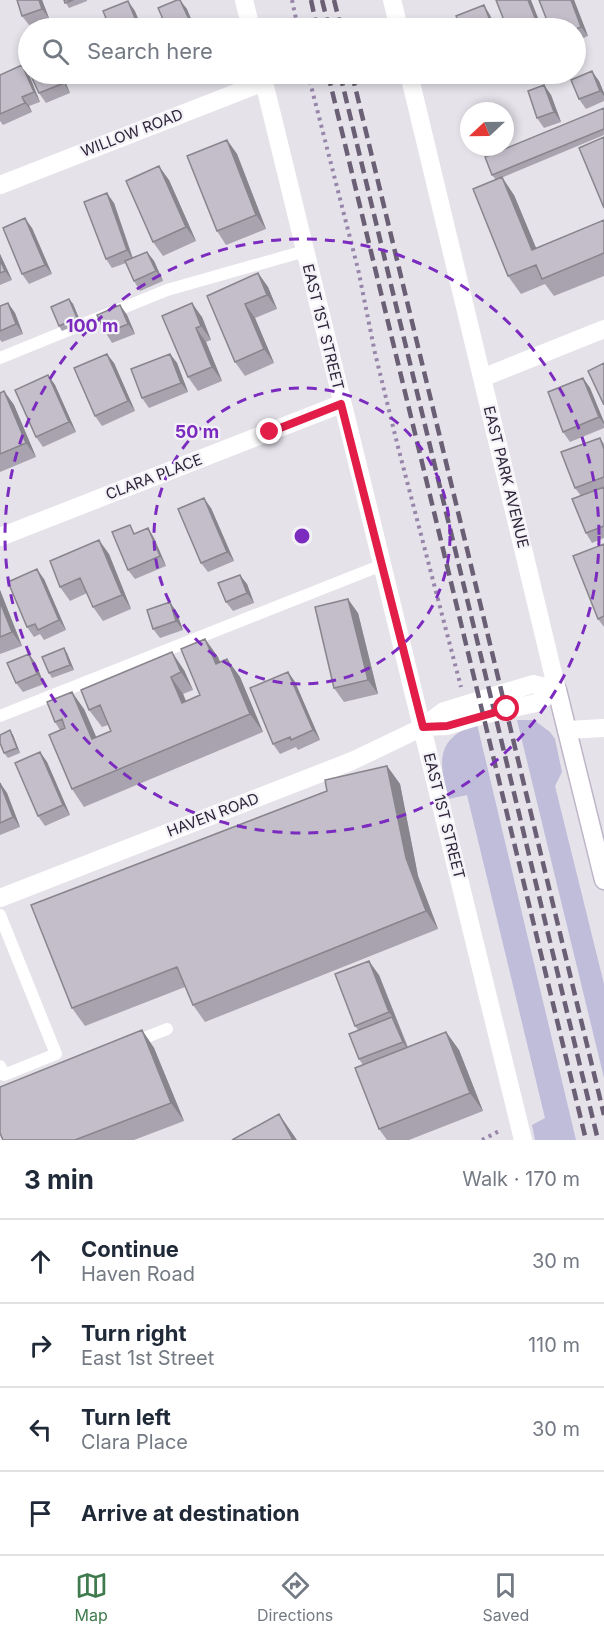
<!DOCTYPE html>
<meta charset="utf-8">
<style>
:root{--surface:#fff;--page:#f6f6f7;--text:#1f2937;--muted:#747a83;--line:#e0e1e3;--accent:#407b4f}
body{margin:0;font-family:Inter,sans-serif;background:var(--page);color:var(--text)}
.compass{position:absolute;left:460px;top:102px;width:54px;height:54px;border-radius:50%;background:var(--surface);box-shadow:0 3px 9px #0003;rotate:248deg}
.stop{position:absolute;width:18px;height:18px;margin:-14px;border:4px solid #e11d48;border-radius:50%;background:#fff}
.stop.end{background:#e11d48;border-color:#fff;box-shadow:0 2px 6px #0008}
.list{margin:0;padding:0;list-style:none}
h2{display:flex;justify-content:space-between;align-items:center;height:78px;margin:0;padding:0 24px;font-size:26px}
h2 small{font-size:20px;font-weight:400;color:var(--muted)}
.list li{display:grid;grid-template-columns:39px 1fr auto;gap:18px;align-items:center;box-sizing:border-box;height:84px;padding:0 24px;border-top:2px solid var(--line)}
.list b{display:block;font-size:22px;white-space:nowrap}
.list p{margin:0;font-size:20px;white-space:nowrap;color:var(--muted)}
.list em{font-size:20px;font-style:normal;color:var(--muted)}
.icon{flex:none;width:33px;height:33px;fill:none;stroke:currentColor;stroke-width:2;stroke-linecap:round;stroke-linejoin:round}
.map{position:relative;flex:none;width:604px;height:1140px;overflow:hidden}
.search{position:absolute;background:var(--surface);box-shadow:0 3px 9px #0003;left:18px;right:18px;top:18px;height:66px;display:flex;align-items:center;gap:15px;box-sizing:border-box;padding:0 21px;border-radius:33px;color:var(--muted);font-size:22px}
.sheet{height:414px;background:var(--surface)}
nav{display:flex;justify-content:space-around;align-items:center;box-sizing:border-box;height:84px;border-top:2px solid var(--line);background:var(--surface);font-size:16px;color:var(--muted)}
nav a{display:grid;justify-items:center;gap:3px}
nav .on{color:var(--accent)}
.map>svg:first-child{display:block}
</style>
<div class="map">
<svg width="604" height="1140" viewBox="0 0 604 1140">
<rect width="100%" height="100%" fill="#e5e2ea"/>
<path fill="#bfbdd9" d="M517 720H534L550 732 555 739 562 772 555 786 604 984V1078Z
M477 724 576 1140H535L532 1125 545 1118 467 795 448 799C439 761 435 739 477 724Z"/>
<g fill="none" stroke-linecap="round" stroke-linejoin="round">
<g stroke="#beb6c8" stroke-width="21">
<path id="secondary" d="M557 690 604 880"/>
</g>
<path stroke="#9786aa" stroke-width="4" stroke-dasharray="3 4.5" stroke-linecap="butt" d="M292 0 298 28
M308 74 358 269 375 353 398 447 461 687
M482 1140 501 1130"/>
<path stroke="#fff" stroke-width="12" d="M0 358 167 290 305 251
M0 716 382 565
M0 915 56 1054 4 1075 0 1066
M132 1043 167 1029"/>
<path stroke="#fff" stroke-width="18" d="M244 0 251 28
M392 0 399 28
M262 74 523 1140
M409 74 557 690
M0 185 264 82
M482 378 604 329
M0 537 341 404
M423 727 447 726 483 715 536 703 557 690
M567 730 604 728
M0 898 352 761 423 727 444 711 533 684 557 690"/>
<use href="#secondary" stroke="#fff" stroke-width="18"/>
<path stroke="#6a5f74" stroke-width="4.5" stroke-dasharray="12 6" stroke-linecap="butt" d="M311 0 317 28
M322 0 329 28
M334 0 341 28
M328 74 586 1140
M340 74 598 1140
M352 74 604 1115"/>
</g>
<path fill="#a8a3ae" d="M17 0H42L49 18 29 25 22 16Z
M64 0H87V1L69 8Z
M539 0H574L588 36 576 41V28Z
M22 65 29 75 40 102 29 106 32 112 3 125 0 121V75Z
M62 74 70 93 46 103 39 93Z
M84 74H115L91 83Z
M480 74H497L484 79Z
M599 81 604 93V101L586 109 579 99Z
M544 85 551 95 561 122 544 128 537 118Z
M604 108V135L496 180 492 175Z
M227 140 237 154 266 229 226 245 217 231Z
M169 180 196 241 163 256 153 242Z
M514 195 536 248 604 220V276L554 296 545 284 521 294 508 276Z
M114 203 133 258 147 252 154 261 163 281 140 291 134 281 126 263 112 268 106 259Z
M32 228 52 274 29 284 22 274Z
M0 254 12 280 0 285Z
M258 273 268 287 277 309 255 318 274 363 245 376 235 362 207 296Z
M69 299 73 304 81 323 62 331 59 326Z
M8 303 15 313 23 334 2 342 0 340V306Z
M120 305 127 315 135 334 112 343 106 333Z
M162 316 202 317 211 340 206 342 222 381 198 391 188 377Z
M170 354 177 363 188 392 149 408 142 398Z
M114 363 135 411 102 426 95 416Z
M48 375 55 385 76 432 43 447 36 437Z
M583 378 590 388 604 422V428L570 442 563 432Z
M4 391 14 405 36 457 0 472V393Z
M600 438 604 444V538L592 543 586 533 581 496 575 488Z
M211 508 234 561 208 572 201 563Z
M148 528 154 538 166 566 135 579 128 570 136 533Z
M604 544V627L598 619Z
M109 554 131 609 103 621 93 607 87 593 70 601 60 587Z
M44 579 66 630 44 640 40 634 34 637 27 627Z
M247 584 254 603 233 611 226 602Z
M0 590 22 646 0 654Z
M176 611 183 630 160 638 153 629Z
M358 613 378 694 344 702 334 688Z
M205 639 218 657 220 662 227 659 240 677 263 732 84 807 72 789 60 730 55 722 84 709 96 737 111 731 108 725 102 727 89 710 184 670 193 690 183 694 186 701 200 695Z
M64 648 67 653 74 670 52 678 49 673Z
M29 654 36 664 44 684 23 692 16 683Z
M288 672 295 682 320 740 298 750 296 747 280 754 273 744Z
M13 735 20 753 8 758 4 753Z
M40 752 47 762 70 815 45 826 38 816Z
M387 766 400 784 418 876 438 929 205 1022 193 1005 185 987 85 1026 72 1008 327 791Z
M0 783 7 793 20 827 0 835Z
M379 975 408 1047 446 1032 459 1050 483 1111 409 1140H387L379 1129 363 1065 359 1059 358 1030 355 1026Z
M142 1030 154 1048 184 1121 134 1140H3Z"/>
<path fill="#88858d" d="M39 0H42L49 18 42 9Z
M180 0 187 9 195 28H193Z
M528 0H531L542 28H539Z
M571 0H574L588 36 581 27Z
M128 1 135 11 142 28H139Z
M484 5 490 15 496 28H493Z
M22 65 29 75 40 102 34 92Z
M592 71 599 81 604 93V96L600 91Z
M60 74H62L70 93 64 83Z
M544 85 551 95 561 122 554 112Z
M22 97 29 106 32 112 25 103Z
M227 140 237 154 266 229 256 215Z
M159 166 169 180 196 241 186 227Z
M502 177 514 195 544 267 532 250Z
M107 193 114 203 133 260 127 250Z
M25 218 32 228 52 274 45 265Z
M147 252 154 261 163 281 156 271Z
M0 254 12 280 5 271 0 260Z
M258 273 268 287 277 309 267 295Z
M69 299 73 304 81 323 77 318Z
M8 303 15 313 23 334 16 324Z
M192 303 202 317 211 340 201 326Z
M245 304 255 318 274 363 264 349Z
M120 305 127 315 135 334 128 324Z
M196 328 206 342 222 381 212 367Z
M107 354 114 363 135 411 128 401Z
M170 354 177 363 188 392 181 383Z
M48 375 55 385 76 432 69 422Z
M583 378 590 388 604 422V424L599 417Z
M4 391 14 405 36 457 26 443Z
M204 498 211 508 234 561 227 552Z
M148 528 154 538 166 566 160 556Z
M99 540 109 554 131 609 122 595Z
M37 569 44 579 66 630 59 620Z
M240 575 247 584 254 603 247 593Z
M0 590 22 646 12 632 0 602Z
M348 599 358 613 378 694 368 680Z
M170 602 176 611 183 630 176 621Z
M205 639 218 657 228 682 216 664Z
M64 648 67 653 74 670 70 665Z
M172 652 184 670 193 690 181 672Z
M29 654 36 664 44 684 37 674Z
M227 659 240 677 263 732 250 714Z
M288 672 295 682 320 740 313 730Z
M171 677 183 694 194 721 182 703Z
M72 692 84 709 105 757 92 739Z
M10 730 13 735 20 753 17 748Z
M40 752 47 762 70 815 63 805Z
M387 766 400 784 418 876 438 929 426 911 406 858Z
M0 783 7 793 20 827 13 817Z
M369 961 379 975 399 1026 389 1012Z
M392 1017 399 1026 409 1052 403 1042Z
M142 1030 154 1048 184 1121 171 1103Z
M446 1032 459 1050 483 1111 470 1093Z
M279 1114 297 1140H293Z"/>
<path fill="#c3beca" stroke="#88858d" stroke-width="1.5" d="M17 0H39L42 9 22 16Z
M64 0H73L65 3Z
M177 0H180L193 28H167L158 8Z
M496 0H528L539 28H507Z
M539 0H571L581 27 576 29 550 28Z
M128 1 139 28H110L103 11Z
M484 5 493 28H461L456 16Z
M28 56V69L24 58Z
M22 65 34 92 22 97 25 103 0 114V75Z
M592 71 600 91 579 99 571 80Z
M30 74H60L64 83 39 93Z
M544 85 554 112 537 118 528 91Z
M604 108V129L492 175 485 157Z
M604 137V208L579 148Z
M227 140 256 215 217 231 187 156Z
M159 166 186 227 153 242 126 181Z
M502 177 532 250 604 220V253L542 279 536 265 508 276 473 189Z
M107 193 127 250 106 259 84 202Z
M25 218 45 265 22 274 3 228Z
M147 252 156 271 134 281 125 261Z
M0 260 5 271 0 273Z
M258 273 267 295 245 304 264 349 235 362 207 296Z
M69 299 77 318 59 326 51 307Z
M8 303 16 324 0 331V306Z
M192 303 201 326 196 328 212 367 188 377 162 316Z
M120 305 128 324 106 333 97 315Z
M107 354 128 401 95 416 74 368Z
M170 354 181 383 142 398 131 369Z
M604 363V405L588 371Z
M48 375 69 422 36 437 15 390Z
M583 378 599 417 563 432 548 392Z
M4 391 26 443 0 454V393Z
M600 438 604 449V477L575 488 561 452Z
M604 487V526L586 533 572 499Z
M204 498 227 552 201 563 178 509Z
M130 525 134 534 148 528 160 556 128 570 112 532Z
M99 540 122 595 93 607 80 578 60 587 50 561Z
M604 544V616L598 619 573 556Z
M37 569 59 620 38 630 35 624 27 627 8 582Z
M240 575 247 593 226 602 218 583Z
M348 599 368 680 334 688 315 607Z
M0 602 12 632 0 637Z
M170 602 176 621 153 629 147 610Z
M205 639 216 664 227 659 250 714 72 789 49 735 65 728 62 719 55 722 47 702 72 692 92 739 111 731 100 705 89 710 81 690 172 652 181 672 171 677 182 703 200 695 181 649Z
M64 648 70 665 49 673 42 657Z
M29 654 37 674 16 683 7 663Z
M288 672 313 730 291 740 290 737 273 744 250 688Z
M10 730 17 748 4 753 0 743V735Z
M40 752 63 805 38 816 15 763Z
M387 766 406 858 426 911 193 1005 177 967 72 1008 31 905 327 791 325 780Z
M0 783 13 817 0 823Z
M369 961 389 1012 355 1026 335 974Z
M392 1017 403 1042 359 1059 349 1034Z
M142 1030 171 1103 75 1140H3L0 1133V1087Z
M446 1032 470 1093 379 1129 355 1068Z
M279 1114 293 1140H232Z"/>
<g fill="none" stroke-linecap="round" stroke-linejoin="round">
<path stroke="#e11d48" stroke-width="8" d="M270 432 341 404 423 727 447 726 507 709"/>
</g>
<g fill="none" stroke="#7b2cbf" stroke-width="3" stroke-dasharray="10 8">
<circle cx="302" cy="536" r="148"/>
<circle cx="302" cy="536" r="297"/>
</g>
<g text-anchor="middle" stroke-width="4.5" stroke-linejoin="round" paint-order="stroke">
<g font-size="15" fill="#2f2439" stroke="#f3f2f7">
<text transform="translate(132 133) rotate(-21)" y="5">WILLOW ROAD</text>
<text transform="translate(323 327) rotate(76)" y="5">EAST 1ST STREET</text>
<text transform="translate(154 477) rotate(-21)" y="5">CLARA PLACE</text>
<text transform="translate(506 477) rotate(76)" y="5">EAST PARK AVENUE</text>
<text transform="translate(213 815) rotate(-21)" y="5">HAVEN ROAD</text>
<text transform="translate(444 816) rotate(76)" y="5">EAST 1ST STREET</text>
</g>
</g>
<circle cx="302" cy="536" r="9" fill="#7b2cbf" stroke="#f3f2f7" stroke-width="3"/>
<g font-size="18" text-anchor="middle" font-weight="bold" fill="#7b2cbf" stroke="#f3f2f7" stroke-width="4.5" stroke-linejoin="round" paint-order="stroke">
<text x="92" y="332">100 m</text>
<text x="197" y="438">50 m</text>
</g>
</svg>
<svg class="compass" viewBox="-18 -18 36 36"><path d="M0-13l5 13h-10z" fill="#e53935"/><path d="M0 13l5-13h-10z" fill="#747a83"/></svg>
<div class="stop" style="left:507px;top:709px"></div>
<div class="stop end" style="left:270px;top:432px"></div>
<div class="search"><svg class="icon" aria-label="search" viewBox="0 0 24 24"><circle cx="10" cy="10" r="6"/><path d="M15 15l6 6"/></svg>Search here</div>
</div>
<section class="sheet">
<h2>3 min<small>Walk · 170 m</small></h2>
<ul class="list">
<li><svg class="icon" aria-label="ahead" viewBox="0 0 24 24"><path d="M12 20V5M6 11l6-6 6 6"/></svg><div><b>Continue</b><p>Haven Road</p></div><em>30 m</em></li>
<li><svg class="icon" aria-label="right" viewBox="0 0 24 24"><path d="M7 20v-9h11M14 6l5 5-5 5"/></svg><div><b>Turn right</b><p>East 1st Street</p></div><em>110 m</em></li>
<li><svg class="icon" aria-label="left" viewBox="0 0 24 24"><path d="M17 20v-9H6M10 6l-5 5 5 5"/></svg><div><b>Turn left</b><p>Clara Place</p></div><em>30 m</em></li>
<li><svg class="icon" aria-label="arrive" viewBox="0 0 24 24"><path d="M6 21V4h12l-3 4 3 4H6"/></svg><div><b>Arrive at destination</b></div></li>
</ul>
</section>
<nav>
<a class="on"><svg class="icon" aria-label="map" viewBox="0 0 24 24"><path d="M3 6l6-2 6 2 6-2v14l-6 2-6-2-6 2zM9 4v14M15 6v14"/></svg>Map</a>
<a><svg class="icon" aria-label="directions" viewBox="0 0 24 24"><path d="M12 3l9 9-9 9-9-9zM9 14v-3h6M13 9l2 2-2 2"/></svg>Directions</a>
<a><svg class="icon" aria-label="saved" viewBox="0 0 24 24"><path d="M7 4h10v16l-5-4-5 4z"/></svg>Saved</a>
</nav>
